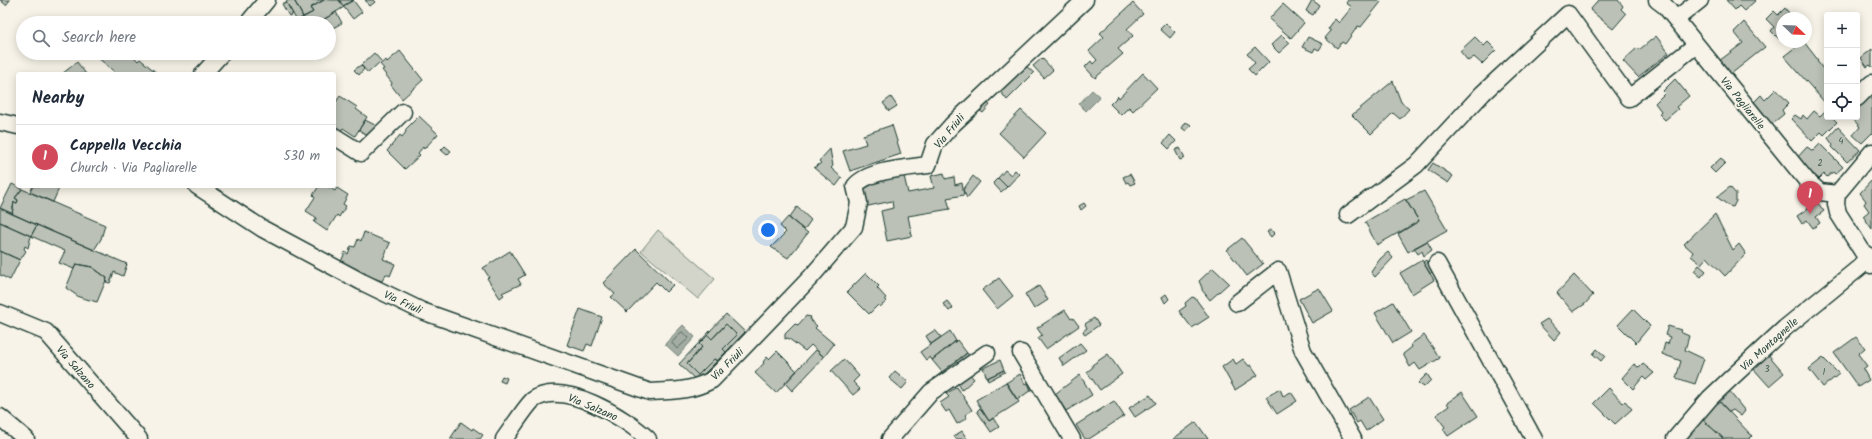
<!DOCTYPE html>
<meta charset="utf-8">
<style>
:root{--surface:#fff;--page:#f6f6f7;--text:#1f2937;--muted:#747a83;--line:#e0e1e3;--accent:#d1495b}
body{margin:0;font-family:Kalam,sans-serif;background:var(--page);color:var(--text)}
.controls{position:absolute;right:12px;top:12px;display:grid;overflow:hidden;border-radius:4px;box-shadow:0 2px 10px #0003}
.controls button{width:36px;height:36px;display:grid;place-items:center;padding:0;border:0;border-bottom:1px solid var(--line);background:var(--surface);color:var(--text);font:20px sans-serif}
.compass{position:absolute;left:1776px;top:12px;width:36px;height:36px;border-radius:50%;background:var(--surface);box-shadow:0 2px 10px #0003;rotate:113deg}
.you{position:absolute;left:768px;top:230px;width:14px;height:14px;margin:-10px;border:3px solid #fff;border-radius:50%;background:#1a73e8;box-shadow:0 0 0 6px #1a73e833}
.badge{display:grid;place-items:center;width:26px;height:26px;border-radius:50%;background:var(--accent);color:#fff;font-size:13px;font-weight:700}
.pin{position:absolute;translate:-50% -33px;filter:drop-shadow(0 1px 2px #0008)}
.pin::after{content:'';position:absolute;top:21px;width:14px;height:12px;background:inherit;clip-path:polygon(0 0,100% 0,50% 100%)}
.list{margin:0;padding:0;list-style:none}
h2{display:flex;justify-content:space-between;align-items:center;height:52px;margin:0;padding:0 16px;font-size:17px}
h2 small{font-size:13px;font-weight:400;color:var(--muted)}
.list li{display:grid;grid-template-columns:26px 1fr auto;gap:12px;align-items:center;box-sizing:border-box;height:64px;padding:0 16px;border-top:1px solid var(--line)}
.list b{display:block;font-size:15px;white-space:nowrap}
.list p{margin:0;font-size:13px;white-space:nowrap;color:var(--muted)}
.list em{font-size:13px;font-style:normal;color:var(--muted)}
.icon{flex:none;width:22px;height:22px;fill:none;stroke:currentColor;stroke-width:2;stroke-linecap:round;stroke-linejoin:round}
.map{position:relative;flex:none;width:1872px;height:439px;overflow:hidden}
.search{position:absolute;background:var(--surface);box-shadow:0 2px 10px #0003;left:16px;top:16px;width:320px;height:44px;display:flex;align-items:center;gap:10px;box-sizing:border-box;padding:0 14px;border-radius:22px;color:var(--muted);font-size:15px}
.panel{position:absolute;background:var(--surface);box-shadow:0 2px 10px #0003;left:16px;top:72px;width:320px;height:116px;border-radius:4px}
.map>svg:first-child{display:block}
</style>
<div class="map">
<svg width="1872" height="439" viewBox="0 0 1872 439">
<rect width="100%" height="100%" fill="#f7f3e8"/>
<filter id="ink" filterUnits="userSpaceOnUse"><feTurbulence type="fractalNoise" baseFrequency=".025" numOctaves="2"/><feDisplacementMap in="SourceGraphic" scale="8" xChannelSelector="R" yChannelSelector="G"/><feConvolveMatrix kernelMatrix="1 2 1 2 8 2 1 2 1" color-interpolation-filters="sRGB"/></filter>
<g filter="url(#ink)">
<path fill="#d3d5ca" stroke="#79897f" d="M658 230 715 279 698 299 641 251Z"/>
<path fill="#a4ada3" stroke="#6f8077" d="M1092 90 1100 97 1086 111 1079 104Z
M683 325 695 337 678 356 665 344Z"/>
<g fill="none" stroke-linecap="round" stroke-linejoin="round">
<path stroke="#546a60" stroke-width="1" d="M682 332 689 338 677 349 672 343Z"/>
</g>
<path fill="#bbc1b6" stroke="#1f3d34" d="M0 0H10L6 5Z
M289 0H294L303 17 297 21 286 2Z
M294 0H324L310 8 313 12 303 17Z
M324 0H339L344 7 318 23 317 21 314 23H301L299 20 313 12 310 8Z
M339 0H354L343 6Z
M353 0 362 12 353 19 343 6Z
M365 0H373L375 2 370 6Z
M1312 0 1319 5 1313 15 1306 11Z
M1348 0H1379L1381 2 1361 27 1358 26 1345 44 1342 42 1337 48 1325 38 1331 31 1328 29 1335 19 1339 23 1352 7 1346 3Z
M1599 0H1618L1623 6 1621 9 1626 14 1613 29 1590 10Z
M1726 0H1756L1744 11 1739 6 1735 10Z
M286 2 293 14 289 16 282 4Z
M1133 3 1143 14 1127 29 1133 36 1118 49 1123 54 1095 78 1085 67 1091 61 1093 64 1097 60 1089 51 1104 37 1100 33Z
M1283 4 1304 23 1291 38 1269 19Z
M1785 8 1793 18H1782V36L1779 39 1771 31 1774 27 1766 19 1774 11 1778 15Z
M336 12 342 23 329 30V23H318Z
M1744 22 1765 47 1726 78 1715 64 1743 43 1734 32Z
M1166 23 1175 32 1170 38 1160 29Z
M1282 35 1290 43 1279 53 1271 45Z
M1656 36 1669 53 1638 77 1623 61 1637 48 1639 50Z
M1308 37 1323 44 1319 50 1315 48 1313 52 1302 47Z
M1475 37 1484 46 1488 42 1496 50 1482 64 1474 57 1468 61 1460 51Z
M1802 42H1804L1818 60 1817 61 1827 74V105L1784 56Z
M1255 47 1269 62 1255 76 1248 69 1255 63 1247 54Z
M1872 49V67L1870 65 1867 67 1861 58Z
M400 51 423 80 402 99 391 85 392 83 382 70 384 69 380 64 386 60 387 62Z
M100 53H137L135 58 138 61 140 59 158 74H117L97 57Z
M374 53 381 61 368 73 361 65Z
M1042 58 1053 70 1044 78 1033 66Z
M77 62 86 74H62Z
M361 65 364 69 359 75 354 70Z
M1026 66 1034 73 1007 100 1000 91Z
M1143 73 1157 88 1133 111 1129 107 1121 115 1110 104 1118 96 1119 98Z
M1675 79 1689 96 1676 107 1678 109 1665 120 1659 114 1661 111 1655 103 1665 93 1663 91Z
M1393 81 1401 102 1409 109 1400 119 1393 113 1371 134 1352 115Z
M1776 89 1789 103 1782 110 1784 114 1767 128 1752 104 1761 95 1765 100Z
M1872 91V133L1862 143 1853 135 1860 127 1851 117H1857V108Z
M340 96 357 107 356 109 367 117 355 136 343 128 341 131 334 127V105Z
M891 97 897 106 889 111 883 103Z
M986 102 990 105 983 113 979 110Z
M1021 110 1046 133 1024 157 999 133Z
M1826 110 1827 117H1832L1837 122 1824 135 1821 132 1812 141 1791 119 1795 115 1801 119 1803 115 1807 119 1814 111 1820 116Z
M419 116 438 134 424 149 423 147 418 153 420 155 405 169 387 151 400 135 402 137 406 132 405 130Z
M365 120 377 126 367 135 359 130Z
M1186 122 1191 125 1186 131 1182 128Z
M892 125 901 154 850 171 843 151 866 144 863 135Z
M1838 127 1860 150 1847 162 1832 147 1833 145 1828 138Z
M1170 135 1176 141 1169 149 1163 143Z
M1820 144 1843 167 1835 174 1833 172 1827 177 1824 174 1819 179 1796 159 1807 147 1813 151Z
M445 146 451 151 447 155 441 150Z
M1180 148 1185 158 1180 160 1175 150Z
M830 149 833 166 831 168 842 178 836 186 814 168 821 163 819 161Z
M1721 158 1725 163 1715 173 1710 168Z
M1433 163 1453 176 1448 183 1428 170Z
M1005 170 1011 175 1015 170 1019 174 1007 187 998 178Z
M944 173 945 179 954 177 955 185 962 183 964 195 947 198 950 209 908 216 912 236 887 241 881 211 893 208 892 201 864 207 860 185 904 176 908 193 934 188 931 176Z
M1130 174 1135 183 1130 185 1128 182 1126 183 1123 177Z
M973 176 980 182 967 198 963 190Z
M998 178 1007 187 1001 192 993 183Z
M1872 180V229L1863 216 1869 211 1864 204 1866 201 1860 193Z
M12 184 22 189 15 198 18 200 17 203 14 202 12 214 0 208Z
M33 186H60L53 202 30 192Z
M319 186H327L335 191 337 188 348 195 343 204 346 206 339 217 337 215 327 231 314 222 317 218 306 211 315 197 313 195Z
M1730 187 1736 194V201L1733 207 1729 206 1717 197Z
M22 189 105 225 101 239 94 250 12 214 14 202 17 203 18 200 15 198Z
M1424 191 1447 230 1408 252 1398 234 1419 221 1406 200Z
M1405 199 1419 221 1377 245 1365 222Z
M1817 202 1824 211 1816 217 1820 223 1813 228 1807 220 1802 224 1797 216Z
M1084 203 1086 206 1081 210 1079 206Z
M797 207 811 220 804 230 789 218Z
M0 208 37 225 31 236 0 222Z
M1715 214 1733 250 1739 244 1746 254 1725 276 1707 257 1701 264 1691 256 1693 252 1684 244Z
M788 217 808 233 788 258 771 247 786 232 780 226Z
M0 222 31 236 28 248 25 246 24 249 26 251 20 260 0 251Z
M37 225 127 264 123 276 114 272 110 283 106 282 107 278 92 267 76 264 74 269 59 263 65 251 31 236Z
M1271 229 1275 233 1271 237 1267 232Z
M364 232 390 243 383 259 395 264 390 276 386 274 382 281 349 269 350 266 341 262 345 252 348 254 351 246 355 247 358 239 361 241Z
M1242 238 1263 264 1247 276 1227 250Z
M1427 241 1432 250 1424 256 1422 251 1418 254 1414 248Z
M636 249 673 285 666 292 656 282 627 312 611 297 615 294 603 283Z
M0 251 20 260 10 280 0 275Z
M510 251 525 275 518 279 521 284 502 293 504 295 500 298 487 278 489 277 483 268Z
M1388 252 1393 258 1375 277 1371 272 1380 259Z
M1422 260 1434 280 1412 294 1400 273Z
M1426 260 1433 271 1430 274 1423 262Z
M76 264 92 267 107 278 97 302 79 297 66 288Z
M1699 265 1706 271 1701 277 1694 271Z
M1213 268 1229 283 1210 300 1202 290V288L1199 281Z
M866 273 879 286 877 288 886 298 885 299 887 301 880 307 878 305 869 314 847 292Z
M1574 275 1593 295 1585 304 1573 312 1557 293Z
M999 278 1013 296 997 309 982 290Z
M1039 286 1048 300 1034 309 1025 294Z
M1319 288 1333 311 1312 323 1299 299Z
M1166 294 1169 299 1165 303 1162 297Z
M1192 297 1195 298 1209 317 1192 328 1179 311 1186 306 1185 303Z
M947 301 953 308 949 311 943 304Z
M1393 302 1411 332 1393 343 1375 313Z
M580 309 602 317 592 346 587 344 584 351 567 345Z
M1633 309 1650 326 1636 343 1618 325Z
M1065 310 1071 319 1073 318 1079 326 1046 349 1038 338 1042 335 1037 328Z
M726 314 745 332 726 352 723 349 737 335 726 324 712 339 708 335 699 344 702 347 687 364 698 375 714 359 717 361 697 381 679 364Z
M806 316 811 317 810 320 817 326 815 328 834 344 824 357 811 345 805 351 788 338 785 339V334L795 324 798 325Z
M1094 318 1099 325 1085 335 1083 331 1087 328 1085 324Z
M1547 319 1561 332 1554 340 1539 324Z
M726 324 737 335 723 349 726 352 717 361 714 359 698 375 687 364 702 347 699 344 708 335 712 339Z
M1668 326 1681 330 1680 332 1689 336 1685 350 1704 359 1695 384 1676 378 1681 361 1662 354 1665 343 1668 344 1670 337 1665 335Z
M935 330 941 337 931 344 926 336Z
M950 331 956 341 932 360 930 357 926 360 920 352Z
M1424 335 1440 358 1420 370 1415 363 1410 367 1403 354 1412 347 1411 344Z
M1856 337 1865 348 1858 354 1867 366 1863 369 1869 380 1858 387 1834 353Z
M957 340 967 353 942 372 932 360Z
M1080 343 1086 350 1064 366 1059 358Z
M1597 349 1605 356 1601 361 1593 354Z
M816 350 824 357 792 391 785 383Z
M777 351 797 371 776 393 755 373 764 363 763 362 767 357 769 359Z
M967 353 972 359 937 384 933 379Z
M1767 353 1784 373 1769 386 1751 366Z
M1108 354 1122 374 1100 390 1087 372 1093 367 1092 365Z
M1823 358 1839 374 1823 387 1809 369Z
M844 359 859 376 853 382 860 389 853 395 831 371Z
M1233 359 1236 364 1243 359 1249 366 1251 365 1258 375 1235 390 1222 367Z
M1000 360 1004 370 987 378 983 368Z
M1634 364 1639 368 1643 364 1654 373 1646 380 1643 377 1633 389 1622 378Z
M1004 370 1005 372 988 381 987 378Z
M895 371 908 382 902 389 889 378Z
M967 371 974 379 962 390 956 380Z
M1020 374 1025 384 1028 383 1031 390 1017 400 1006 383Z
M1427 374 1431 380 1424 387 1418 383Z
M1080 375 1092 395 1066 411 1055 394Z
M502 376 507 378 505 383 500 381Z
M1006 382 1019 402 989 421 976 400Z
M957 387 972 410 965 415 967 418 957 424 949 410 946 412 940 403 949 397 946 394Z
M1609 388 1623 403 1625 401 1632 409 1615 424 1594 403Z
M1280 389 1283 396 1291 392 1297 401 1277 414 1266 397Z
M1728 390 1745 411 1741 416 1733 410 1729 412 1718 400Z
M1462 392 1478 416 1448 436 1443 429 1445 427 1436 415 1449 406 1447 403Z
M1150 395 1156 403 1135 417 1129 408Z
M1369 397 1383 419 1366 431 1360 421 1357 423 1349 410Z
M1718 400 1752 436 1749 439H1724L1702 419Z
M1114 401 1124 416 1089 439H1085L1076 425Z
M980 408 989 421 993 418 999 427 991 432 977 411Z
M1702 419 1723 438V439H1686Z
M461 422 472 430 473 428 483 435 480 439H450Z
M1196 422 1208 439H1173Z
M962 431 967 439H956L954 436Z"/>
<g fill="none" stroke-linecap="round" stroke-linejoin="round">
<g stroke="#1f3d34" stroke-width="19">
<path id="minor" d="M1657 0 1665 6 1807 181 1820 192 1837 194
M1676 19 1700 0
M248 23 267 0
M203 74 222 53
M1857 98 1872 83
M0 122 18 126
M334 136 361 153 403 112
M197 186 263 229 362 282 422 311 650 392C674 391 691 391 712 380L811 277 854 227 859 203 855 186C868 170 907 168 928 165L935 144 952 125 1085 0
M1837 194 1836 204 1838 213 1871 265
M1837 194 1872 152
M1348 215 1416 165 1483 93 1568 14 1629 98 1696 45
M1437 263 1534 439
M1237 303 1278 271 1303 351 1353 439
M0 313 46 332 139 439
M1021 353 1072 439
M0 417 26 439
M504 439C511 430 526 406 533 400 563 379 626 418 648 439
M890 439 931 392 987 353
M1675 439 1710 398 1729 380 1785 328 1860 267 1867 255"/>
</g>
<use href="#minor" stroke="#f7f3e8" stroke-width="16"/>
</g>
</g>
<g text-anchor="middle" stroke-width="4" stroke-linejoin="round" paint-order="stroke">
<g font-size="9" fill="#465e54">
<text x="1841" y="144">4</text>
<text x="1820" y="166">2</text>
<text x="1767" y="372">3</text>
<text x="1824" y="375">1</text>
</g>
<g font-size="11" fill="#1f3d34" stroke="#f7f3e8">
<text transform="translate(1743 103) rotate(51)" y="4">Via Pagliarelle</text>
<text transform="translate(949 131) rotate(-50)" y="4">Via Friuli</text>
<text transform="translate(403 302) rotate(25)" y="4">Via Friuli</text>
<text transform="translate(1769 344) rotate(-42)" y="4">Via Montagnelle</text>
<text transform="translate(727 364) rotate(-44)" y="4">Via Friuli</text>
<text transform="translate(76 367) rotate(49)" y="4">Via Salzano</text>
<text transform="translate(593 407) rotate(23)" y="4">Via Salzano</text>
</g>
</g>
</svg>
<div class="controls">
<button>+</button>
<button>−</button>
<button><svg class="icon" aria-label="locate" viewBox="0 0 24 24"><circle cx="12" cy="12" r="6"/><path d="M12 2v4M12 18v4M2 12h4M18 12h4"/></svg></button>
</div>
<svg class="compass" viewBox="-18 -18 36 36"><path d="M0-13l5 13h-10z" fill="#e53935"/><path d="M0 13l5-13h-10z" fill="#747a83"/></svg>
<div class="you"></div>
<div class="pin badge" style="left:1810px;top:214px">1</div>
<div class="search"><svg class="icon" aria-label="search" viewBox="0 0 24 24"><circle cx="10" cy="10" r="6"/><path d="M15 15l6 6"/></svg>Search here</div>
<section class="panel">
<h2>Nearby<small></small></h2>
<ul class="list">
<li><span class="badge">1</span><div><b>Cappella Vecchia</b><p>Church · Via Pagliarelle</p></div><em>530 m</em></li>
</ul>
</section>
</div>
